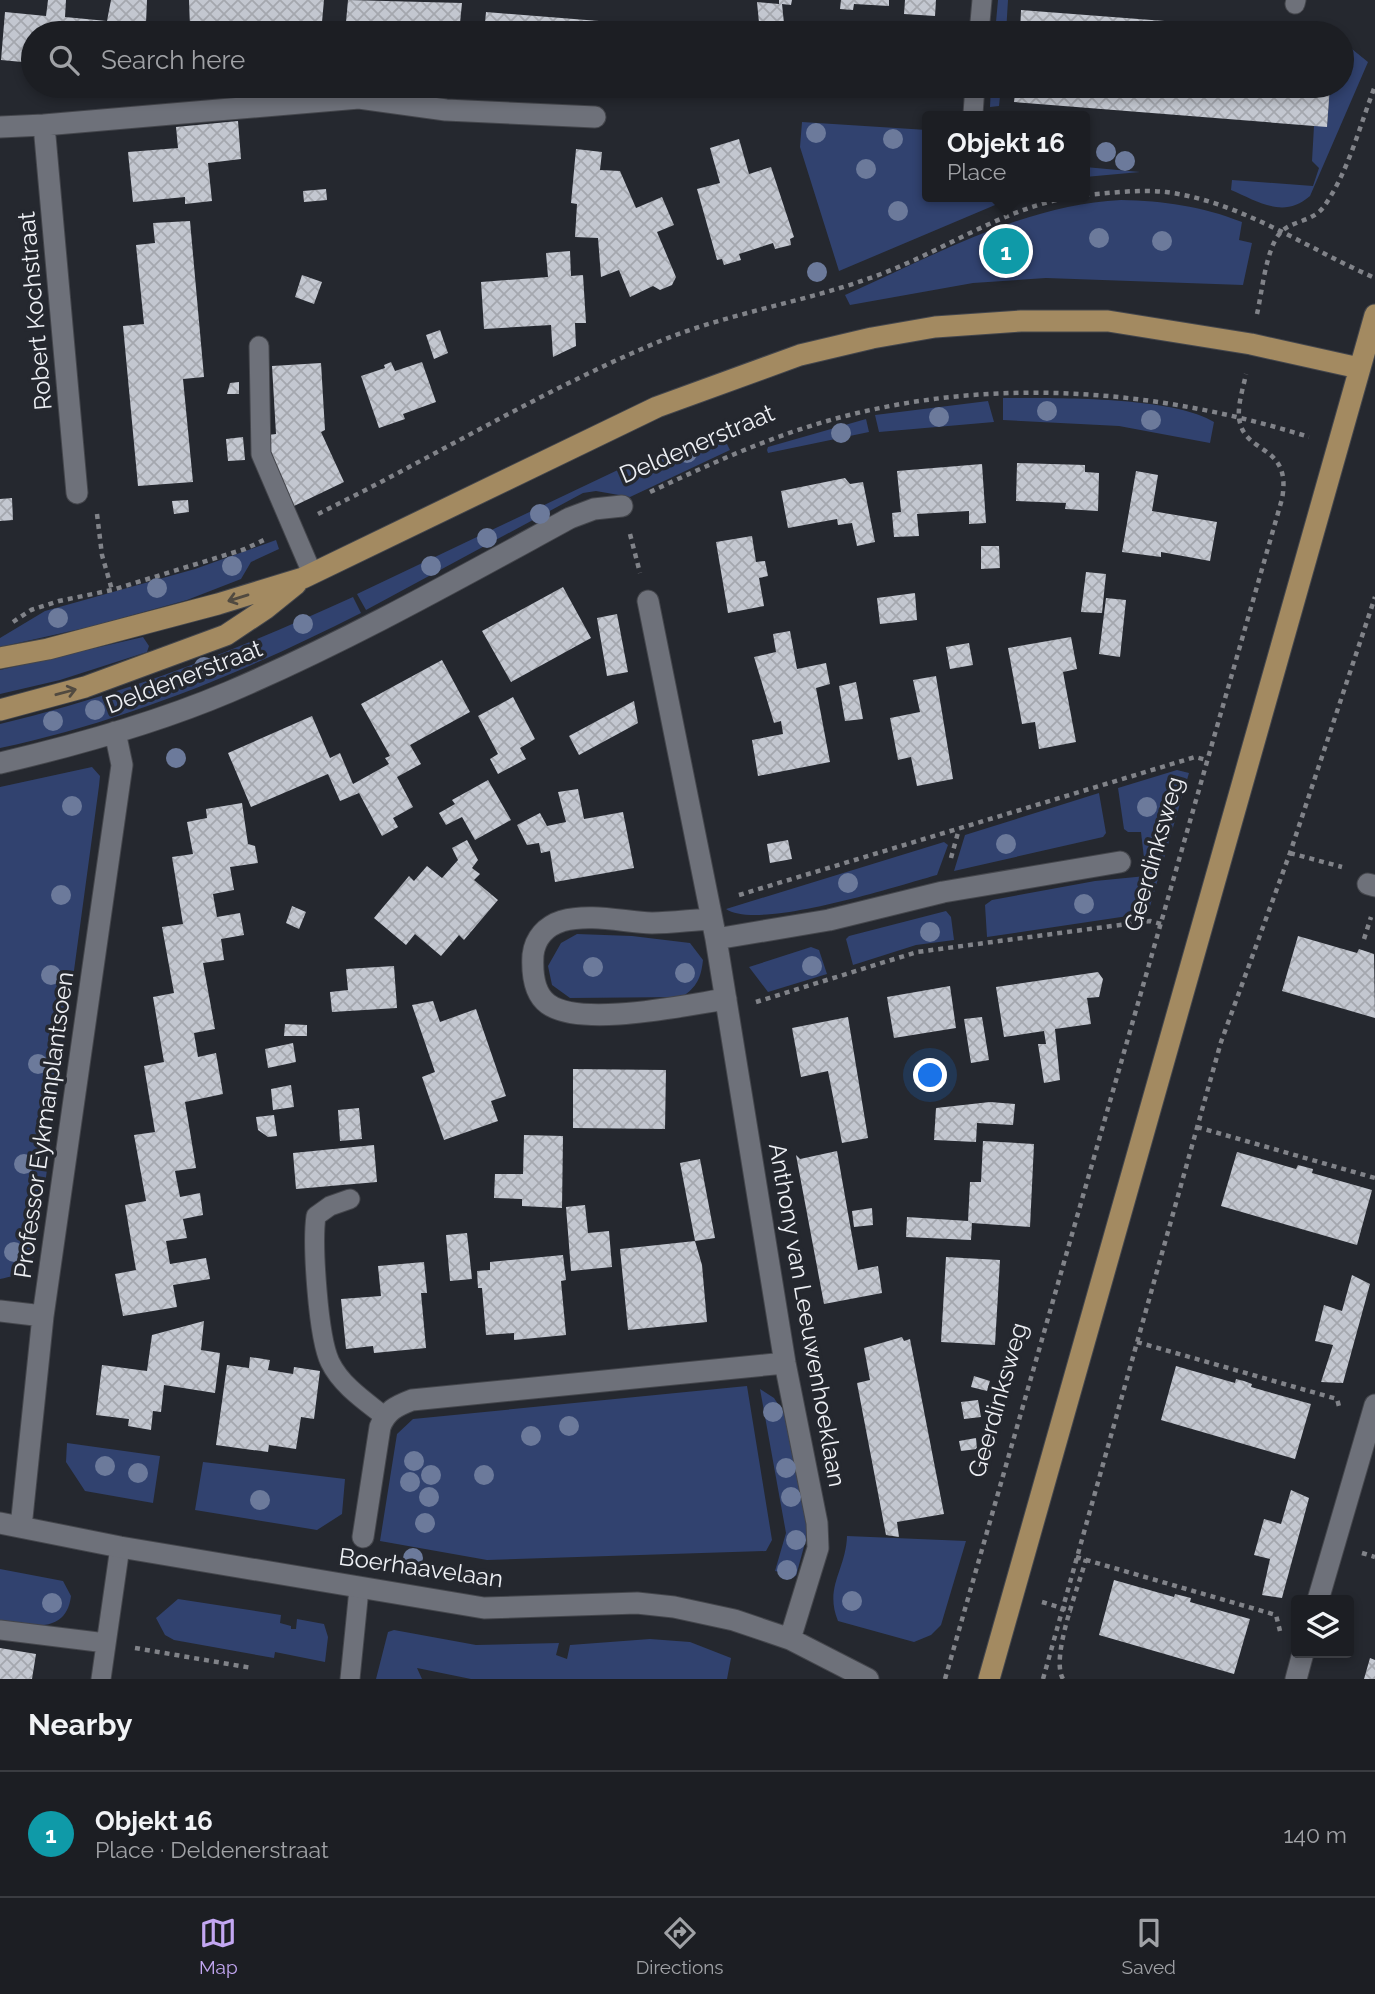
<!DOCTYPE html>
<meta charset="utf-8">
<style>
:root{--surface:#1c1e23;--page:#292b30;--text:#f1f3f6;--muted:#a0a2a6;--line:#3a3c41;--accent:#c3a7f2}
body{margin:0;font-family:Raleway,sans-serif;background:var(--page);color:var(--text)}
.controls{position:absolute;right:21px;bottom:21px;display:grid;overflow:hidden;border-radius:7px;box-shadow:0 4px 10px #0003}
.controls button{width:63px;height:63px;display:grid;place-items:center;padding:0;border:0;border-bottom:2px solid var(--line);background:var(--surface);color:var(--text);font:35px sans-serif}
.you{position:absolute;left:931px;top:1076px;width:24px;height:24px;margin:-18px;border:5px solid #fff;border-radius:50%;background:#1a73e8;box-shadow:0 0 0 10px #1a73e833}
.badge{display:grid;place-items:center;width:46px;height:46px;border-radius:50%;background:var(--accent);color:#fff;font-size:23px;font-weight:700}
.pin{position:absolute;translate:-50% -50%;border:4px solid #fff;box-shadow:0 2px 7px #0006}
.popup{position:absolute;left:922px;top:111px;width:168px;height:91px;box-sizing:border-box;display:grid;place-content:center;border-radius:7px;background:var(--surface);filter:drop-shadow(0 2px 5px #0005);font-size:23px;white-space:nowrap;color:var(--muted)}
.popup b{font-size:26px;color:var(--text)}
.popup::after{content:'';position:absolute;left:50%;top:100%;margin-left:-14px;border:14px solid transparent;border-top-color:var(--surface)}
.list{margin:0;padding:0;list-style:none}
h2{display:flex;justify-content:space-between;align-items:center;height:91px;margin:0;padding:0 28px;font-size:30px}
h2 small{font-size:23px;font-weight:400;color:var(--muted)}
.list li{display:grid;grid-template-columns:46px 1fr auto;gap:21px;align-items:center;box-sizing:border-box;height:126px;padding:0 28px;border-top:2px solid var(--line)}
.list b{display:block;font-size:26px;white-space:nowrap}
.list p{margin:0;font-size:23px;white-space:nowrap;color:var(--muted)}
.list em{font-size:23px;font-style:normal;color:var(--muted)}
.icon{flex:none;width:38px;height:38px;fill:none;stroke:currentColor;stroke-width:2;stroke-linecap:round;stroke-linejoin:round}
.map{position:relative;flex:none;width:1375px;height:1679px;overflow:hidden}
.search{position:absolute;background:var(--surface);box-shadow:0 4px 10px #0003;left:21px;right:21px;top:21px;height:77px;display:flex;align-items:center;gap:18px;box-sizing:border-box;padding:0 24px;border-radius:38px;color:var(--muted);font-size:26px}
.sheet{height:217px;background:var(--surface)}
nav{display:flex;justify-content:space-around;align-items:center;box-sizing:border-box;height:98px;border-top:2px solid var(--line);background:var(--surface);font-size:19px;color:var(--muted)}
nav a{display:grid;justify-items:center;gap:4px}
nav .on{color:var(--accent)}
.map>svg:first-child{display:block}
</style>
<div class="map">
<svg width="1375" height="1679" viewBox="0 0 1375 1679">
<defs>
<pattern id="building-cross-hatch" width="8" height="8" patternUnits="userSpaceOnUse" patternTransform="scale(1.75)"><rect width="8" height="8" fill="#c3c7d0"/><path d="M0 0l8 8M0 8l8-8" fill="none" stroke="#a4a7ae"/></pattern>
</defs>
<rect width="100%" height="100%" fill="#25282f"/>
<path fill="#31426f" d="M998 0H1008L1006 33H995Z
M1342 41 1368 62 1310 196C1284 219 1259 202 1231 190L1232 180 1313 186 1319 168 1312 161 1314 126H1327L1330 86H1342Z
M991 86H1001L999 106 990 107Z
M802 122 927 130V197H1014L839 271 800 147Z
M1085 167 1140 172 1085 177Z
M1121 200C1164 201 1201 206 1242 222L1239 240 1252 243 1243 285 1046 278 973 283 850 305 845 295C933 256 1023 205 1121 200Z
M1003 398C1054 398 1172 396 1214 422L1210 443 1119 426 1003 420Z
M988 401 994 422 879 432 875 415Z
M866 419 869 432 768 453 767 450 768 447Z
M707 435 726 442 730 450 630 497 596 491 583 493 366 610 357 594 622 468Z
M276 540 279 549 251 562 241 579 187 600 89 627 0 647V638L45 611 195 569Z
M353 597 361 613C247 671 126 721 0 748V724C127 693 235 651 353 597Z
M143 637 149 646 147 652 60 680 0 694V670Z
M92 767 100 776 99 786 36 1251C29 1271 20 1275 0 1279V787Z
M1177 770 1189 773 1148 913 987 937 985 905 992 900 1095 881 1146 876 1141 832H1128L1124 829 1118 788Z
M1099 793 1106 833 1103 837 954 871 965 835Z
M944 842 948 845 937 875C897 886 758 931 726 909Z
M946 911 951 917 954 940 916 945 853 965 846 939 849 936Z
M577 934 632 936 690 943 703 960C701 978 697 987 682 997L570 998 552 985 548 966 561 943Z
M811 947 819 950 827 974 768 992 749 967Z
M747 1386 772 1540 766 1551 487 1560 380 1541 397 1434 413 1419Z
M760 1389 774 1398 785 1415 807 1522 806 1539 796 1576 775 1571 786 1533Z
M67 1443 160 1456 153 1503 85 1491 66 1462Z
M203 1462 345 1479 342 1514 317 1530 195 1510Z
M847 1536 966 1541 941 1625 931 1635 914 1642 838 1621C824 1587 846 1570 847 1536Z
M0 1569 63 1581 71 1596C66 1636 28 1625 0 1621Z
M178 1599 281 1615 280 1623 291 1626V1629H296L297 1619 324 1624 328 1637 325 1662 275 1652 274 1658 174 1640 165 1635 156 1618Z
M394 1630 476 1645 559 1643 556 1655 567 1659 570 1645 650 1639 690 1642 731 1658 727 1679H471L417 1668 422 1679H376L388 1632Z"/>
<path fill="url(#building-cross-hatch)" d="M48 0H66L65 17 107 21 111 0H147L146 23 182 26V33H33V63L1 60 5 12 46 16Z
M189 0H324L321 33H207V28L190 27Z
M348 0 462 3 459 33H345Z
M779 0H792L791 5 782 4 785 33H760L757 2 779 4Z
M841 0H889V6L854 4 853 10 840 9Z
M905 0H936L935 16 904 14Z
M1021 10 1295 31V33H1020Z
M486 12 599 21 598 33H484Z
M1016 86H1330L1327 127 1014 102Z
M238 121 241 159 208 163 212 201 185 204V197L133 202 128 152 178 148 176 127Z
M739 139 749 174 771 167 794 237 790 239 791 245 775 249 773 243 739 254 741 260 724 265 722 259 717 260 697 189 720 183 710 148Z
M576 149 602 152 600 170 620 171 636 208 662 197 674 225 657 232 676 277 672 285 660 290 653 286 630 297 619 270 601 277 598 238 575 237 577 204 571 203Z
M326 189 327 200 304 202 303 191Z
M190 221 204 377 183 379 193 482 138 486 123 326 144 324 136 245 155 243 153 223Z
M570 251 571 276 583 275 586 323H575L576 346 553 357 551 325 484 329 481 282 548 277 546 253Z
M302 275 322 282 314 304 295 297Z
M440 330 448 353 434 359 426 335Z
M391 362 395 371 422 362 436 402 403 414 405 419 379 428 361 376 385 368 384 365Z
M321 363 325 430 321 432 344 482 294 506 270 453 268 435 276 434 272 366Z
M239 382V394H227L230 383Z
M243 437 245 460 228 461 226 439Z
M1017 463 1085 465V472L1099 473 1098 511 1065 509 1066 503 1016 501Z
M982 464 986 523 969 524V511L917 514 919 536 894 537 892 513 901 512 897 471Z
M1136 471 1158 475 1152 511 1217 522 1210 561 1161 552V557L1122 552Z
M845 478 850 484 863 482 875 542 857 546 852 523 838 525 837 519 788 528 781 491Z
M12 498 13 520 0 521V499Z
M188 500 189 512 174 514 172 501Z
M752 536 756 562 765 561 768 576 759 578 764 606 728 613 716 542Z
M981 546H999L1000 568 981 569Z
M1086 572 1106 574 1102 613 1081 612Z
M563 587 591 638 511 682 482 631Z
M915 593 917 620 880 624 877 598Z
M1106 598 1126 600 1120 657 1099 654Z
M617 614 628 672 607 676 597 618Z
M790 631 797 669 826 663 830 684 816 688 830 762 758 776 752 740 783 734 781 721 774 723 754 657 776 652 773 634Z
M1071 637 1077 669 1063 672 1076 742 1039 749 1035 722 1022 724 1008 648Z
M969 643 973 665 950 669 946 647Z
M442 660 470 712 410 745 421 764 397 777 413 807 393 818 398 827 382 836 359 793 340 801 328 774 251 807 228 753 312 716 330 758 340 753 353 784 389 764 385 758 390 756 361 704Z
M936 676 953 779 917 786 911 757 898 760 890 718 920 712 913 680Z
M856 682 863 719 845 721 839 686Z
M513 697 535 739 520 748 526 759 498 774 490 759 498 754 478 716Z
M634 701 638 723 579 755 569 736Z
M488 780 511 820 475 840 462 817 446 825 439 813 455 804 452 800Z
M578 789 584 819 623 812 634 868 555 882 550 851 541 853 539 843 527 845 517 825 540 813 547 826 566 822 558 792Z
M242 803 248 844 255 846 258 863 230 867 234 890 213 894 217 917 240 913 244 935 221 939 224 960 203 963 215 1029 194 1033 198 1057 216 1053 223 1094 185 1102 196 1168 175 1171 180 1197 200 1193 203 1215 183 1219 187 1238 166 1241 170 1264 206 1258 210 1279 173 1285 177 1307 123 1316 115 1274 136 1270 125 1205 146 1201 134 1135 155 1132 144 1066 164 1062 153 997 174 993 162 927 183 924 172 857 193 854 187 822 207 818 206 809Z
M467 840 478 860 472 868 480 874 474 880 498 900 464 940 459 935 441 956 415 934 406 945 374 918 409 876 414 881 427 866 442 878 458 860 452 848Z
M788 840 792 859 770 863 767 844Z
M292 906 306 912 299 929 286 923Z
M1298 936 1357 953 1359 949 1374 954 1375 1018 1282 991Z
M394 966 397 1008 332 1012 330 992 348 990 346 969Z
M1098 972 1103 979 1099 997 1087 998 1091 1024 1055 1029 1060 1080 1044 1083 1038 1044H1046L1044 1031 1004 1037 996 987Z
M950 986 956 1028 894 1038 887 997Z
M433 1001 440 1022 476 1009 506 1096 491 1101 498 1121 444 1140 422 1077 435 1072 412 1005Z
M848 1017 868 1138 842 1143 828 1071 801 1077 792 1028Z
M982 1017 989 1060 971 1063 964 1019Z
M285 1024 307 1025V1036H284Z
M293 1043 296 1062 268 1068 265 1049Z
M573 1069 666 1070 665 1129 573 1128Z
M291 1085 294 1107 273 1110 271 1089Z
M990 1102 1015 1104 1013 1125 977 1123 976 1142 934 1140 936 1108Z
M359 1108 362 1139 340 1141 338 1110Z
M274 1115 277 1136 268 1137 258 1130 256 1117Z
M524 1135 563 1136 562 1208 522 1206V1199L494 1198 495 1174H523Z
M983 1141 1034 1144 1030 1227 972 1223 971 1240 906 1237 907 1217 968 1221 970 1182H981Z
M374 1145 377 1182 296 1189 293 1153Z
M837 1151 858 1270 878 1266 882 1293 824 1304 796 1155 800 1159Z
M1237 1152 1296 1169 1298 1165 1313 1169 1312 1173 1372 1190 1357 1245 1221 1206Z
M700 1159 715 1238 695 1241 680 1163Z
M585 1205 588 1233 609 1231 612 1267 571 1271 566 1207Z
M872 1208 873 1225 854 1227 852 1211Z
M467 1233 472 1279 450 1281 446 1235Z
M695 1241 702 1265 707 1322 628 1330 620 1249Z
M563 1255 566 1280 561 1281 566 1335 514 1340V1333L486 1335 482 1288H478L477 1271 490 1270V1262Z
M946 1257 1000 1260 995 1345 941 1342Z
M424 1262 427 1293H421L426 1348 374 1353 373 1346 346 1349 341 1299 381 1296 378 1266Z
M1352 1275 1370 1284 1343 1383 1321 1382 1333 1345 1315 1341 1324 1305 1342 1311Z
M204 1321 201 1350 220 1353 215 1393 164 1385 161 1412 153 1411 151 1430 128 1426 129 1419 96 1415 102 1365 147 1371 152 1335Z
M902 1337 904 1341 910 1339 944 1514 897 1522 899 1537 886 1535 857 1383 870 1380 864 1348Z
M250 1357 270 1360 268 1370 293 1374 294 1367 320 1371 314 1419 301 1417 296 1449 269 1445 268 1452 216 1445 227 1365 249 1368Z
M1176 1366 1235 1383 1236 1379 1244 1381 1252 1384 1251 1387 1311 1404 1295 1459 1161 1420Z
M974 1376 990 1381 987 1391 971 1387Z
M978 1400 981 1417 964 1419 961 1402Z
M976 1438 977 1449 961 1451 959 1441Z
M1291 1490 1309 1498 1282 1598 1262 1595 1270 1559 1254 1555 1264 1519 1281 1524Z
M1114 1580 1174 1597 1175 1594 1191 1598 1190 1602 1250 1619 1234 1674 1099 1635Z
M0 1648 36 1654 32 1679H0Z
M1370 1658 1375 1660V1679H1364Z"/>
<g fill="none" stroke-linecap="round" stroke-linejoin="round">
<g stroke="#44464c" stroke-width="21">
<path id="service" d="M1295 4 1296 0
M979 33 982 0
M973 114 975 86
M259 346 261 454 312 573
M350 1199 330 1206 316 1216C312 1244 318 1337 330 1362 341 1385 365 1401 384 1416
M0 1630 106 1643
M101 1679 120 1547
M350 1679 359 1589"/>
</g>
<g stroke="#44464c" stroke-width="23">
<path id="minor" d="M0 127 44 125
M77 493 44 125 359 98 446 110 595 117
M648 601 716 939 785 1363 817 1523 818 1548 790 1639
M0 763C77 745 156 723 229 692 346 642 458 579 570 518L594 509 622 506
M1368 884 1375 886
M710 919C691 920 671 923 652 923 624 922 590 913 562 921 546 926 535 938 533 955 532 972 533 993 548 1004 581 1028 686 1005 726 999
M716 939 829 920 943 892 1120 862
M0 1311 43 1316
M0 1523 120 1547 484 1608 637 1603 674 1607 734 1620 790 1639 868 1679
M21 1527 43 1316 122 765 115 732
M363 1537 380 1427C386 1411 396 1406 412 1400L785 1363
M1318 1600 1375 1405
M1296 1679 1303 1653"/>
</g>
<g stroke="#44464c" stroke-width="23">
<path id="primary" d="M0 658 48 649 218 604 303 578 657 407 800 355 872 338 935 327 1021 321H1108L1251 344 1359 368
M0 710 85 687 226 635 265 609 296 584
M989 1679 1375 315"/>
</g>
<path stroke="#818389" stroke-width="4.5" stroke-dasharray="5 5" stroke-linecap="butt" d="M1085 195C1111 193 1140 189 1166 192 1242 202 1306 248 1375 278
M1257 314C1262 293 1266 247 1281 232 1293 220 1314 222 1325 205 1349 170 1360 125 1375 86
M650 492C697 470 743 449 792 432 961 374 1141 384 1309 437
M97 514 102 555 112 590
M318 514C432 458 541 391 658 342 730 312 808 302 881 274 945 250 1004 208 1072 197
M630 534 640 573
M13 622 31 610 59 601 112 590 245 549 266 539
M1290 853 1342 867
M951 858 959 829
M739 895 1195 757 1207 760
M1364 939 1371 917
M756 1002 917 952 1150 921 1161 924
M1197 1127 1375 1178
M1137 1342 1337 1399 1340 1410
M1362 1553 1375 1557
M1076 1557 1276 1615 1280 1631
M1042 1602 1072 1611
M135 1648 252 1668
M945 1679 1282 499C1292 445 1248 455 1240 423 1236 409 1243 389 1246 374
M1043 1679 1221 1042 1290 853 1375 597
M1063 1679C1050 1657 1079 1586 1086 1559"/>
<use href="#service" stroke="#6e717a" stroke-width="19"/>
<use href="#minor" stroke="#6e717a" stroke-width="21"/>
<use href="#primary" stroke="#a38a61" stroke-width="21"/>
</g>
<g fill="#6c7a9b">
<circle cx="816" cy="133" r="10"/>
<circle cx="893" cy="139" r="10"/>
<circle cx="1106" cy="152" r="10"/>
<circle cx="1125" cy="161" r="10"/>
<circle cx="866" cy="169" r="10"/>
<circle cx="898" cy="211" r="10"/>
<circle cx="1099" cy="238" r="10"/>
<circle cx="1162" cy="241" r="10"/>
<circle cx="817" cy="272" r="10"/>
<circle cx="1047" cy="411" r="10"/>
<circle cx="939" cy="417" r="10"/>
<circle cx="1151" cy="420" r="10"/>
<circle cx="841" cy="433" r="10"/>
<circle cx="687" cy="453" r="10"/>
<circle cx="540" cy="514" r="10"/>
<circle cx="487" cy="538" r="10"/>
<circle cx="232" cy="566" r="10"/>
<circle cx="431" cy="566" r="10"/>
<circle cx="157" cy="588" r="10"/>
<circle cx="58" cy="618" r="10"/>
<circle cx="303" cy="624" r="10"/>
<circle cx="204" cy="667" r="10"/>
<circle cx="95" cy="710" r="10"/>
<circle cx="53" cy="721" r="10"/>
<circle cx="176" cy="758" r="10"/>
<circle cx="72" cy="806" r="10"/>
<circle cx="1147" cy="807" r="10"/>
<circle cx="1006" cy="844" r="10"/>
<circle cx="848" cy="883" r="10"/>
<circle cx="61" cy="895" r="10"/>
<circle cx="1084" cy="904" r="10"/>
<circle cx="930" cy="932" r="10"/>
<circle cx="812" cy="966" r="10"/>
<circle cx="593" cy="967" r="10"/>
<circle cx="685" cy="973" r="10"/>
<circle cx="51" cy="975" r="10"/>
<circle cx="38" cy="1064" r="10"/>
<circle cx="24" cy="1164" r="10"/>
<circle cx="14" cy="1252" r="10"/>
<circle cx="773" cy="1412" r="10"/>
<circle cx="569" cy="1426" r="10"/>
<circle cx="531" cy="1436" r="10"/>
<circle cx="414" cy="1461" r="10"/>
<circle cx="105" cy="1466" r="10"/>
<circle cx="786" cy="1468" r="10"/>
<circle cx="138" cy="1473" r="10"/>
<circle cx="431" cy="1475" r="10"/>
<circle cx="484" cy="1475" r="10"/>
<circle cx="410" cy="1482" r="10"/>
<circle cx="429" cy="1497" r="10"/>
<circle cx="791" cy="1497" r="10"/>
<circle cx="260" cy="1500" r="10"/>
<circle cx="425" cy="1523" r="10"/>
<circle cx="796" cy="1540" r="10"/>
<circle cx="413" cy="1558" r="10"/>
<circle cx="787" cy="1570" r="10"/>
<circle cx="852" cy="1601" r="10"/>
<circle cx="52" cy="1603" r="10"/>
</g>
<defs><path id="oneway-shaft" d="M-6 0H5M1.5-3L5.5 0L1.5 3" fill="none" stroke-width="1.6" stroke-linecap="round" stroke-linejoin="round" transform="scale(1.75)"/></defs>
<g stroke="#514a40">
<use href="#oneway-shaft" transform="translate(238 598) rotate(163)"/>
<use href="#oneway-shaft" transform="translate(66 692) rotate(-15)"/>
</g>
<g text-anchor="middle" stroke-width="7" stroke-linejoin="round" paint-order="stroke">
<g font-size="24" fill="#edeff4" stroke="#25282f">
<text transform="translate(35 311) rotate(-95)" y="8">Robert Kochstraat</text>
<text transform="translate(697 444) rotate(-23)" y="8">Deldenerstraat</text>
<text transform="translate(184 677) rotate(-21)" y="8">Deldenerstraat</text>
<text transform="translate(1154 854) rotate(-74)" y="8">Geerdinksweg</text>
<text transform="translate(44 1125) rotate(-82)" y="8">Professor Eykmanplantsoen</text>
<text transform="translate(807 1315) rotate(80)" y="8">Anthony van Leeuwenhoeklaan</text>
<text transform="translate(998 1400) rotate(-74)" y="8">Geerdinksweg</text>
<text transform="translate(421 1568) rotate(8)" y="8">Boerhaavelaan</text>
</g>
</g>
</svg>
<div class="controls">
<button><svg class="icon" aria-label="layers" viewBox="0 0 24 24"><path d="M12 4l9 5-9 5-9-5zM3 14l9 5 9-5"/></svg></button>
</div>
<div class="you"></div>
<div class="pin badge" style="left:1006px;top:251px;background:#0f9aa8">1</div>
<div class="popup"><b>Objekt 16</b>Place</div>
<div class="search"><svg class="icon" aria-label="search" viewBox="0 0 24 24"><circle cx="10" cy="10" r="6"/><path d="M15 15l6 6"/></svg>Search here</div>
</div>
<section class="sheet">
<h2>Nearby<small></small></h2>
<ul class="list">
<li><span class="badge" style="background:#0f9aa8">1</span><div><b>Objekt 16</b><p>Place · Deldenerstraat</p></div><em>140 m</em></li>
</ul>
</section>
<nav>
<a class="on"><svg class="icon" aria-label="map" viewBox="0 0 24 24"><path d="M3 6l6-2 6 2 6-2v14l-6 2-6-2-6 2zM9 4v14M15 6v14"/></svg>Map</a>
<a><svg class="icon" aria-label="directions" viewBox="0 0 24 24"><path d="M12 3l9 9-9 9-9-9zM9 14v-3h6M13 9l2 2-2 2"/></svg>Directions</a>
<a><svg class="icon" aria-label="saved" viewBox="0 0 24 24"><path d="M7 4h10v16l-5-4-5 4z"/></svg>Saved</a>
</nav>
